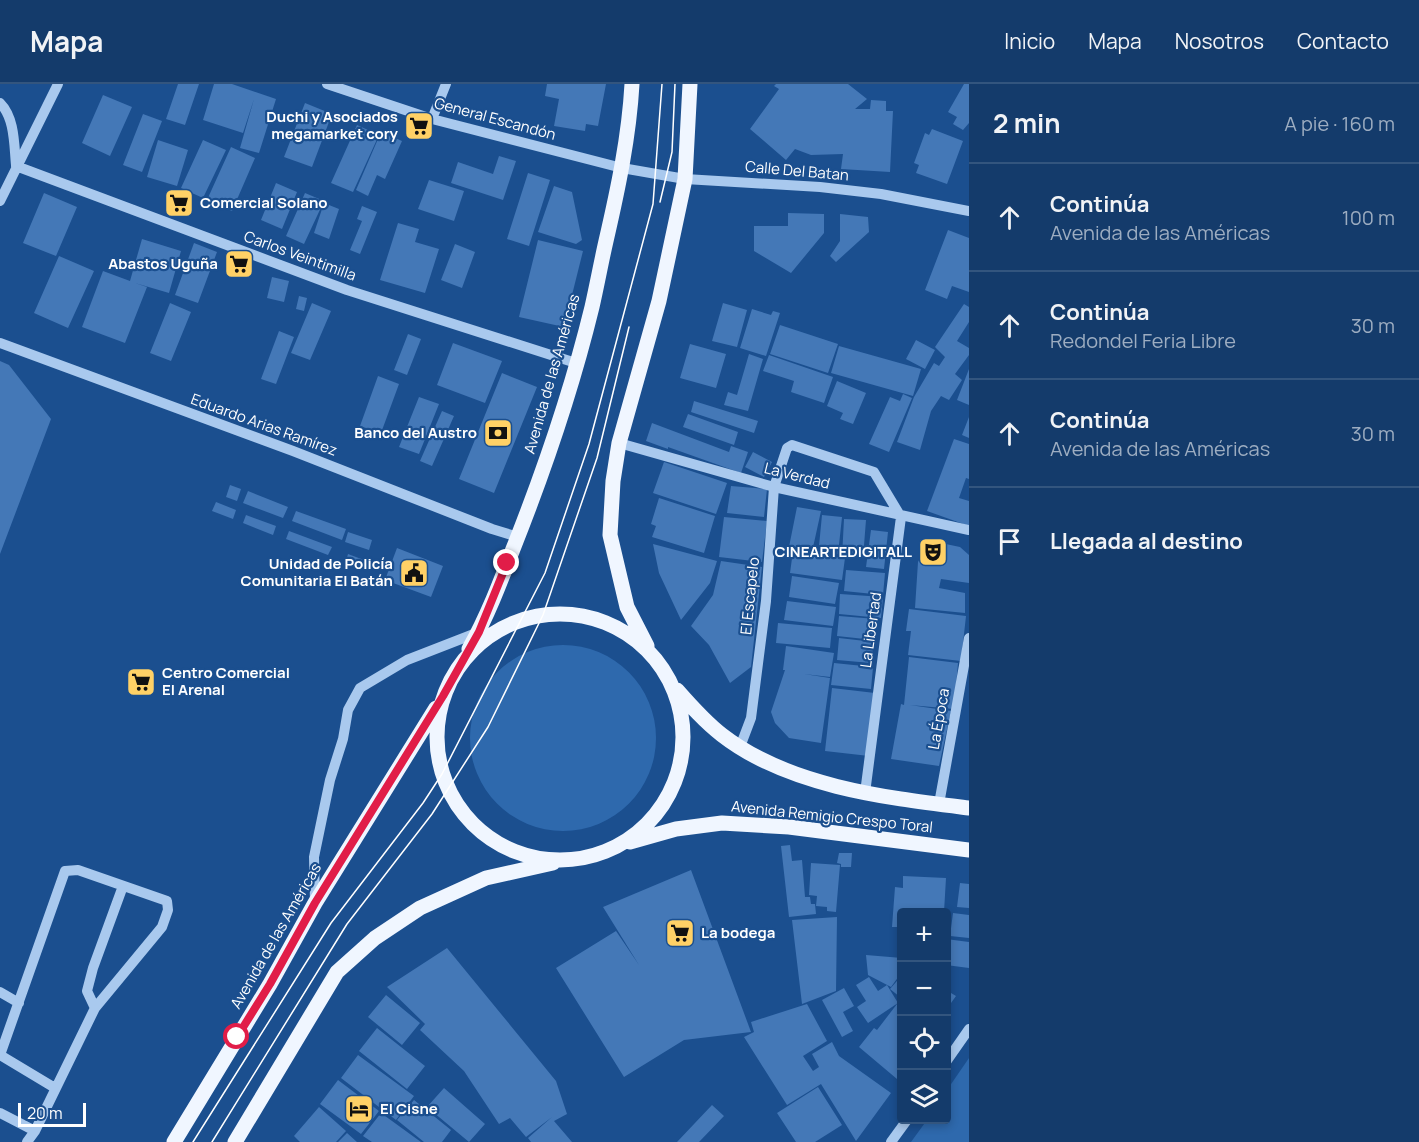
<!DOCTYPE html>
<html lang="es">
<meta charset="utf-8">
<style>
:root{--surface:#143b6b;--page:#1d4271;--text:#f1f3f6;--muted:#9dadc1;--line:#33557e}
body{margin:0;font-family:Manrope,sans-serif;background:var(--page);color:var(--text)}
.controls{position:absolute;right:18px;bottom:18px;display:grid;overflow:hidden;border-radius:6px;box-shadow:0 3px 9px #0003}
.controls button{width:54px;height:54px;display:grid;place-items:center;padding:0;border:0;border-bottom:2px solid var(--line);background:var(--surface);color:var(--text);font:30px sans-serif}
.scale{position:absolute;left:18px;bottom:15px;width:68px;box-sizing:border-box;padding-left:6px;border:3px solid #fff;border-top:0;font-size:16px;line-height:21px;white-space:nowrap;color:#fff;-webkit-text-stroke:4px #1b4f8f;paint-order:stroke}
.stop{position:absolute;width:18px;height:18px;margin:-14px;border:4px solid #e11d48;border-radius:50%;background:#fff}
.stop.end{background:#e11d48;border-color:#fff;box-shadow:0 2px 6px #0008}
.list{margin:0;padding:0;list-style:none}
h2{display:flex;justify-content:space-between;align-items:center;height:78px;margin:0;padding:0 24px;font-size:26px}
h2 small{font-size:20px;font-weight:400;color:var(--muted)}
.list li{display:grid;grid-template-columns:39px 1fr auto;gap:18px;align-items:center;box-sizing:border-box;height:108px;padding:0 24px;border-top:2px solid var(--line)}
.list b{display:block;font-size:22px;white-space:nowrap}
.list p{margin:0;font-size:20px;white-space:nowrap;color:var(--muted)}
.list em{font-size:20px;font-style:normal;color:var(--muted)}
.icon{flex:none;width:33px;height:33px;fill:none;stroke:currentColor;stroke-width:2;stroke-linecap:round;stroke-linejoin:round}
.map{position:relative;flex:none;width:969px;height:1058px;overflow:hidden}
header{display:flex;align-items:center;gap:36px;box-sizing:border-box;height:84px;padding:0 30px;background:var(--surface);border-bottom:2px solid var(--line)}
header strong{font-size:28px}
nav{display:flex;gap:33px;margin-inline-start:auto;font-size:21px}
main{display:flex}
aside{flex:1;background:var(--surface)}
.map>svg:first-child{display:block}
</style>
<header>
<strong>Mapa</strong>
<nav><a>Inicio</a><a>Mapa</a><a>Nosotros</a><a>Contacto</a></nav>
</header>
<main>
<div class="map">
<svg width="969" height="1058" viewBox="0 0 969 1058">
<rect width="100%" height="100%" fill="#1b4f8f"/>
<path fill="#2e69ad" d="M470 654a93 93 0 1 1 186 0a93 93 0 1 1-186 0Z
M969 974V1058H911L927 1036H946L947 1006Z"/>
<path fill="#4478b7" d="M178 0H199L185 41 166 35Z
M214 0H232L276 15 259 69 240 64 254 15 243 49 203 36Z
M547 0H606L598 42 586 40 585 47 554 42 559 15 545 12Z
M776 0H848L867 15 855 25H870L871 16 886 17V27H893L890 88 841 85 843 70 811 71 795 65 786 76 750 45 779 5 774 2Z
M964 0H969V39L963 46 953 40 957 33 948 28Z
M103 11 132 23 110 72 82 59Z
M305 19 332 30 312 83 284 73Z
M143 30 162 37 142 88 123 81Z
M357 41 379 51 353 108 331 99Z
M932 45 963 57 947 100 916 89 919 81 914 79 925 49 929 51Z
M381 48 402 57 385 95 377 91 368 112 356 106Z
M158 56 188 66 177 102 147 93Z
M203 56 226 66 203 114 181 104Z
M231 63 255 74 232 127 207 116Z
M499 72 516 77 503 116 451 99 458 78 493 90Z
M528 89 550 96 529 162 507 155Z
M429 96 464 107 454 137 418 125Z
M276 99 297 108 282 145 261 136Z
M554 102 572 108 582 156 576 160 538 148Z
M44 109 77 123 56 172 23 159Z
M305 109 324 117 304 160 286 152Z
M324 119 339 125 329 155 314 149Z
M362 122 377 128 360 170 350 166 362 137 357 135Z
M788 129 824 130V149L791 189 754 167V142H788Z
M840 130 868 133 869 148 836 178 830 172 840 157Z
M398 139 419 145 415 158 439 165 425 209 380 196Z
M948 146 969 154V208L952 202 947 215 925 206Z
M142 155 181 167 169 209 135 199 147 203 125 259 82 243 103 187 130 197Z
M538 156 583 167 564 243 519 233Z
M194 159 217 168 198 219 175 211Z
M455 160 475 168 462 204 441 196Z
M59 172 94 187 68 244 34 229Z
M272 193 289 197 284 218 267 214Z
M299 212 307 214 304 227 296 225Z
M170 219 191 228 171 277 150 269Z
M312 219 331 227 310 276 291 269Z
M723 219 747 226 737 263 712 257Z
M964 220 969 223V238L957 257 969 264V271L955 290 962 296 949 316 941 312 931 327 920 366 897 358 914 313 934 279 939 282 945 273 935 263Z
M752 225 771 231 773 227 780 229 766 272 740 264Z
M780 241 838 260 828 289 770 270Z
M279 247 294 253 276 300 261 295Z
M408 250 421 255 407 291 394 286Z
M916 256 935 266 925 285 906 275Z
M453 259 502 277 485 319 437 301Z
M690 260 726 270 716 304 680 294Z
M839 262 921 285 913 312 831 289Z
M749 270 763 275 748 327 724 321 728 308 737 311Z
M769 271 833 293 824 319 791 308 794 297 763 287Z
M0 277 9 281 51 335 0 470Z
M969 285V321L957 316Z
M502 289 537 303 494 409 459 395Z
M378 292 399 300 381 349 360 342Z
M837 297 866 309 853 340 840 335 843 329 827 322Z
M903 310 912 314 889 368 869 360 890 313 900 317Z
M419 313 439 320 419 370 399 363Z
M694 317 758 337 754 349 691 328Z
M442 327 454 332 432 382 420 377Z
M688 330 738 348 734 361 683 343Z
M969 333V354L962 351Z
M652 339 729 368 731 362 748 368 741 389 668 363V365L646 357Z
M954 355 969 360V395L966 394 959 414 969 417V442L927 427Z
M753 368 772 378 764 393 745 383Z
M664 378 727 399 716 430 653 409Z
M230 401 241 405 237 417 226 413Z
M731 402 767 405 764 433 727 429Z
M248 407 288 423 283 434 243 419Z
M659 414 715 432 704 469 652 453 656 442 651 440Z
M216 418 236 426 233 435 212 427Z
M797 423 821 427 812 468 789 463Z
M296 427 346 445 342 456 292 437Z
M246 431 276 442 273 451 243 439Z
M822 431 842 433 838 470H831L832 463 819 462Z
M724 433 767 437 762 478 719 473Z
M844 435 866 436 863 474 842 473Z
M871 446 888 448 884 485 866 483Z
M289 447 332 463 328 471 286 455Z
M348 448 372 456 369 466 345 458Z
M941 459 960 463 969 471V499L941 495 939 504 965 509V529L915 524 918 478 925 465Z
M653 460 717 477 710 499 681 536 659 489Z
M397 464 443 482 431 513 385 496Z
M793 467 845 474 842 496 790 489Z
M348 470 364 476 361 483 346 477Z
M721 477 762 483 751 583 730 599 709 561 691 542 713 511Z
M846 486 885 489 883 511 844 507Z
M792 492 839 499 835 520 789 513Z
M840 510 883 513 881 534 839 530Z
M787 517 836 523 833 542 784 536Z
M909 525 966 532 961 577 908 571 911 547H906Z
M839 532 876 535 874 556 837 552Z
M778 539 832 544 830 564 776 559Z
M839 554 874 558 871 579 837 576Z
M786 562 834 569 830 593 804 590 830 594 821 659 789 654 775 639 771 628 785 586H783Z
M909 573 958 579 954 625 910 621 951 627 939 682 891 675 901 620 904 621Z
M834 579 873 583 871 605 831 601Z
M832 604 875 609 869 672 825 667Z
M790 761 792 777 802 776 805 813H810L811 820H815L816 830 789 833 781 762Z
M839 769H852L851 783H841V780L837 779Z
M811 779 840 781 836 828 827 827V823L816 822 817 812 809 811Z
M691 786 751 948 684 956 624 993 556 884 616 847 639 881 603 823Z
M903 792 946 794 944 828H902V843H892L895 803 903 804Z
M960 799 969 800V824L957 823Z
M953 829 969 831V854L950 852Z
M837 833 836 907 802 920 792 836Z
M946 855 969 858V884L946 881Z
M447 864 556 997 567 1030 554 1037 572 1058H531L528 1054 552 1033 526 1053 510 1034 499 1040 464 987 420 946 425 940 387 903Z
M866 871 902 874V888L891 903 868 891Z
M902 891V911L900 913 890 905Z
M869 893 878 907 887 901 898 919 868 939 857 923 866 917 856 901Z
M844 904 854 922 843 928 853 947 842 953 822 916Z
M946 906 956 912 946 926Z
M386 911 420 939 402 961 368 933Z
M807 920 827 957 803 972 813 987 819 983 812 970 832 958 839 972 891 1009 856 1057 821 1000 787 1021 744 953 754 948 751 938Z
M897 920 902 923V989L897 995 859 963 874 944 877 946Z
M377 944 425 982 407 1005 359 967Z
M358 971 414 1012 396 1036 341 994Z
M338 996 379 1027 361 1050 320 1020Z
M818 1003 842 1041 815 1058H796L777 1029Z
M444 1004 485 1040 469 1058 427 1023Z
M414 1016 451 1046 442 1058H424L397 1036Z
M712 1021 724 1032 699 1058H677Z
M319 1023 346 1047 336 1058H300L294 1052Z
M381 1029 421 1058H372L363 1052Z
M347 1049 357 1058H338Z"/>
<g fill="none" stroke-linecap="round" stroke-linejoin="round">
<path stroke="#a9c9ee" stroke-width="10" d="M327 0 432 35 622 84 685 95 820 103 881 110 969 127
M0 19C15 34 14 61 16 81
M432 35 446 0
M16 82 347 206 576 279
M0 117 58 0
M0 259 293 367 492 445 518 453
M619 359 774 403 969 446
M740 663 751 634 766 517 774 403 787 364 792 361 874 388 901 433 865 709
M939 720 969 554
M315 819 314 773 330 696 343 655 348 626 360 604 407 576 479 548
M0 908 19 919
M95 924 87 907 93 884 123 802
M0 971 65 787 78 786 167 817 168 826 162 843 95 924 35 1047 27 1058
M0 971 55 1004
M946 978 969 945
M0 1029 35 1047
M891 1058 907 1036"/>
<path stroke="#f0f6ff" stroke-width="15" d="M437 653a123 123 0 1 1 246 0a123 123 0 1 1-246 0Z
M647 562 627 523 610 451 613 397 619 359 659 217 685 95 690 0
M469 565C487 533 500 499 513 465 544 387 572 305 592 223 597 201 601 179 606 157 618 105 629 53 632 0
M677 606C691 622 705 638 722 651 789 703 888 714 969 724
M630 758 676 745 722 739 789 743 969 766
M174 1058 270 900 315 819 436 624
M235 1058 337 888 375 854 420 824 486 794 553 779"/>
<path stroke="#fff" stroke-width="1.5" d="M660 118 672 68 675 0
M193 1058 331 839 423 719 442 690 545 489 589 360 653 120 662 0
M212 1058 347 840 432 730 488 643 543 531 597 374 629 243"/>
</g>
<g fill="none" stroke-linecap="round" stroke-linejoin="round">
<path stroke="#e11d48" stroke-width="8" d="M237 953 270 900 315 819 443 612 479 548 507 479"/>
</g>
<defs>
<g id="supermarket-square" transform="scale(1.5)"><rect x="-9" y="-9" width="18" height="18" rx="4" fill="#ffd166" stroke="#1b4f8f"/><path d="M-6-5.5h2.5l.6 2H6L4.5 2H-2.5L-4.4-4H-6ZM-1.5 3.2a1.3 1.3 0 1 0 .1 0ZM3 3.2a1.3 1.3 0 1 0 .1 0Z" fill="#111"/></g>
<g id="bank-square" transform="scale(1.5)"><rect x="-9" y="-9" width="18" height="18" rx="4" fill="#ffd166" stroke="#1b4f8f"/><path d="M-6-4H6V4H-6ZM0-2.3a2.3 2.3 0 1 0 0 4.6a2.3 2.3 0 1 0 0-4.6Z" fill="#111"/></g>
<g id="theatre-square" transform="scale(1.5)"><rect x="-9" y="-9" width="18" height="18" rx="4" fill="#ffd166" stroke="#1b4f8f"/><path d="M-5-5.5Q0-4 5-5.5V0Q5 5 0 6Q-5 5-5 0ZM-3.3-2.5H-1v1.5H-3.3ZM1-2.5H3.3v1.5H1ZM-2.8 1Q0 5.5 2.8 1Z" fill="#111"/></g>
<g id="civic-square" transform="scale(1.5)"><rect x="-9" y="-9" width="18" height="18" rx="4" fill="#ffd166" stroke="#1b4f8f"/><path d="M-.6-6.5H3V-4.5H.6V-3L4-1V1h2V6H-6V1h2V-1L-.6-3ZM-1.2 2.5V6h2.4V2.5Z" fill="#111"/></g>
<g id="hotel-square" transform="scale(1.5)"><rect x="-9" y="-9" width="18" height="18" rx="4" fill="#ffd166" stroke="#1b4f8f"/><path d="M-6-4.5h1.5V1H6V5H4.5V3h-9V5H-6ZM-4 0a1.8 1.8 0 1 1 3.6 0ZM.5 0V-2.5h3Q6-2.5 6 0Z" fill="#111"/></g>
</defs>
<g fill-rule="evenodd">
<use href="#supermarket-square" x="419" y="42"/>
<use href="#supermarket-square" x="179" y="119"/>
<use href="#supermarket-square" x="239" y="180"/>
<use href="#bank-square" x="498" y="349"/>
<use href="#theatre-square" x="933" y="468"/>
<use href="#civic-square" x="414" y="489"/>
<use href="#supermarket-square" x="141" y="598"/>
<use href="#supermarket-square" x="680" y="849"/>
<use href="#hotel-square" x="359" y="1025"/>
</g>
<g text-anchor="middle" stroke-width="4.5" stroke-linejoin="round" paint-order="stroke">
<g font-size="15" font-weight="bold" fill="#fff" stroke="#1b4f8f" text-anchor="end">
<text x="398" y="38">Duchi y Asociados<tspan x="398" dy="17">megamarket cory</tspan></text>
<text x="200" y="124" text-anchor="start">Comercial Solano</text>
<text x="218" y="185">Abastos Uguña</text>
<text x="477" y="354">Banco del Austro</text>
<text x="912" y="473">CINEARTEDIGITALL</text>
<text x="393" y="485">Unidad de Policía<tspan x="393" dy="17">Comunitaria El Batán</tspan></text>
<text x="162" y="594" text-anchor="start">Centro Comercial<tspan x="162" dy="17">El Arenal</tspan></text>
<text x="701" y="854" text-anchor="start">La bodega</text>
<text x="380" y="1030" text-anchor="start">El Cisne</text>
</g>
<g font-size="15" fill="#fff" stroke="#1b4f8f">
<text transform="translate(495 35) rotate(15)" y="5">General Escandón</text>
<text transform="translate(797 87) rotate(5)" y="5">Calle Del Batan</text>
<text transform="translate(300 172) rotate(20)" y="5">Carlos Veintimilla</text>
<text transform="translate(552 290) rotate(-74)" y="5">Avenida de las Américas</text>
<text transform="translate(264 341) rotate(20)" y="5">Eduardo Arias Ramírez</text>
<text transform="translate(797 392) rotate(14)" y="5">La Verdad</text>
<text transform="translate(750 512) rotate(-84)" y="5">El Escapelo</text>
<text transform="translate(871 546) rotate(-82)" y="5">La Libertad</text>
<text transform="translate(939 635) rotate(-80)" y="5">La Época</text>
<text transform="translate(832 733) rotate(6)" y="5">Avenida Remigio Crespo Toral</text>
<text transform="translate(276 852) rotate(-60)" y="5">Avenida de las Américas</text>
</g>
</g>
</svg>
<div class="controls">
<button>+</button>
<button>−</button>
<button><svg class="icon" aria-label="locate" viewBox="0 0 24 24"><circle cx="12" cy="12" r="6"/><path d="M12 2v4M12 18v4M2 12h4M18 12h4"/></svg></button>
<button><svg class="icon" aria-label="layers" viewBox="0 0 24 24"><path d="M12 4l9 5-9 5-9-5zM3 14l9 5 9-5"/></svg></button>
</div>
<div class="scale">20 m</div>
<div class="stop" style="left:237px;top:953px"></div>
<div class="stop end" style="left:507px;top:479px"></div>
</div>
<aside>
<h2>2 min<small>A pie · 160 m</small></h2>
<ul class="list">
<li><svg class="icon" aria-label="ahead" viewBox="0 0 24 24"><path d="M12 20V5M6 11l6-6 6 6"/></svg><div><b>Continúa</b><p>Avenida de las Américas</p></div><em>100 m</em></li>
<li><svg class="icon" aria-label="ahead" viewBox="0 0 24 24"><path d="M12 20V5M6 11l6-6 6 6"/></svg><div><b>Continúa</b><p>Redondel Feria Libre</p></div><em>30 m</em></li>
<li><svg class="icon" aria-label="ahead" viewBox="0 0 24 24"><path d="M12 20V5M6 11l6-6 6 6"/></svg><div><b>Continúa</b><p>Avenida de las Américas</p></div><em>30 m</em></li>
<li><svg class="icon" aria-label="arrive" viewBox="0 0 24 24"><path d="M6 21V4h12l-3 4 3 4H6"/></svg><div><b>Llegada al destino</b></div></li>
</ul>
</aside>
</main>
